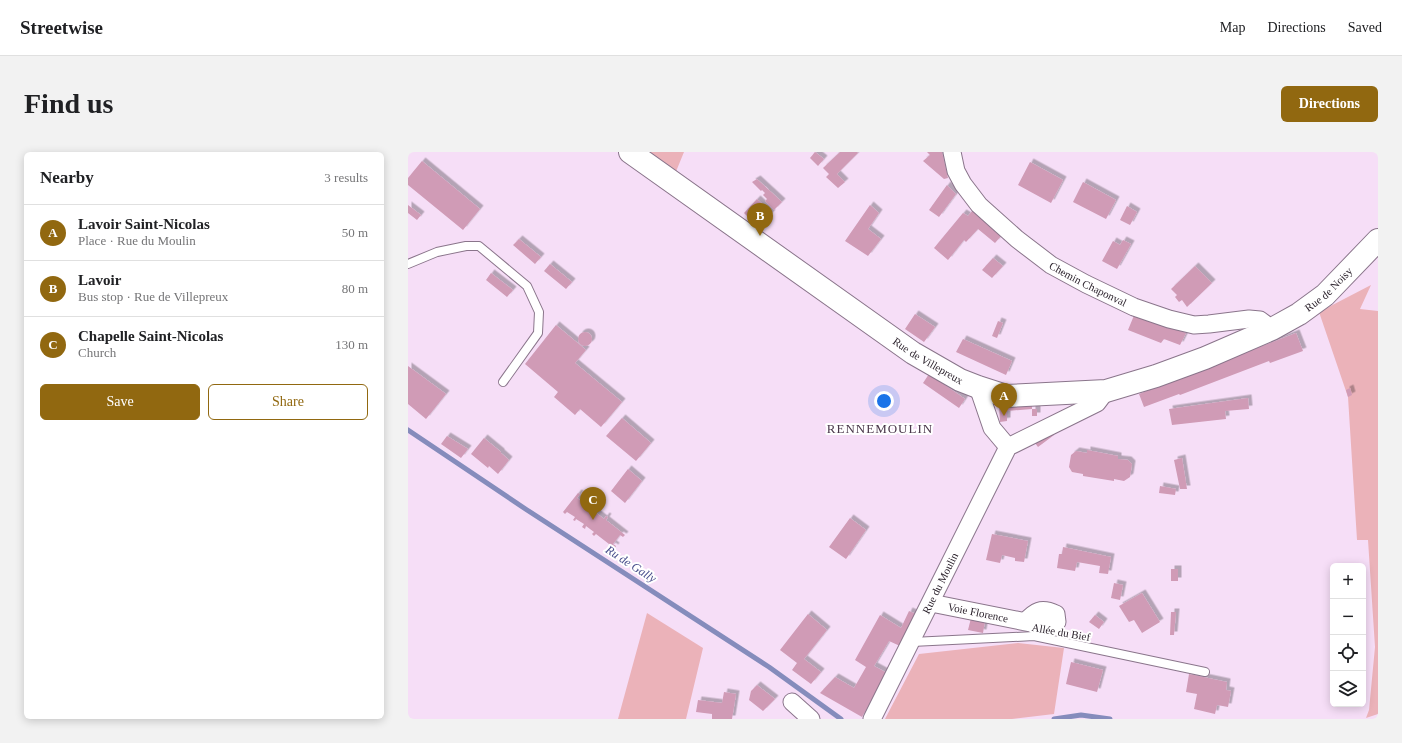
<!DOCTYPE html>
<meta charset="utf-8">
<style>
:root{--surface:#fff;--page:#f2f2f2;--text:#202124;--muted:#757577;--line:#e0e0e0;--accent:#916810}
body{margin:0;font-family:"Times New Roman",serif;background:var(--page);color:var(--text)}
.controls{position:absolute;right:12px;bottom:12px;display:grid;overflow:hidden;border-radius:6px;box-shadow:0 2px 10px #0003}
.controls button{width:36px;height:36px;display:grid;place-items:center;padding:0;border:0;border-bottom:1px solid var(--line);background:var(--surface);color:var(--text);font:20px sans-serif}
.you{position:absolute;left:476px;top:249px;width:14px;height:14px;margin:-10px;border:3px solid #fff;border-radius:50%;background:#1a73e8;box-shadow:0 0 0 6px #1a73e833}
.badge{display:grid;place-items:center;width:26px;height:26px;border-radius:50%;background:var(--accent);color:#fff;font-size:13px;font-weight:700}
.pin{position:absolute;translate:-50% -33px;filter:drop-shadow(0 1px 2px #0008)}
.pin::after{content:'';position:absolute;top:21px;width:14px;height:12px;background:inherit;clip-path:polygon(0 0,100% 0,50% 100%)}
.list{margin:0;padding:0;list-style:none}
h2{display:flex;justify-content:space-between;align-items:center;height:52px;margin:0;padding:0 16px;font-size:17px}
h2 small{font-size:13px;font-weight:400;color:var(--muted)}
.list li{display:grid;grid-template-columns:26px 1fr auto;gap:12px;align-items:center;box-sizing:border-box;height:56px;padding:0 16px;border-top:1px solid var(--line)}
.list b{display:block;font-size:15px;white-space:nowrap}
.list p{margin:0;font-size:13px;white-space:nowrap;color:var(--muted)}
.list em{font-size:13px;font-style:normal;color:var(--muted)}
.actions{display:flex;gap:8px;padding:12px 16px}
.actions a{flex:1;padding:9px 0;border:1px solid var(--accent);border-radius:6px;text-align:center;font-size:14px;color:var(--accent)}
.actions .main{background:var(--accent);color:#fff}
.icon{flex:none;width:22px;height:22px;fill:none;stroke:currentColor;stroke-width:2;stroke-linecap:round;stroke-linejoin:round}
.map{position:relative;flex:none;width:970px;height:567px;overflow:hidden;border-radius:6px}
header{display:flex;align-items:center;gap:24px;box-sizing:border-box;height:56px;padding:0 20px;background:var(--surface);border-bottom:1px solid var(--line)}
header strong{font-size:19px}
nav{display:flex;gap:22px;margin-inline-start:auto;font-size:14px}
.intro{display:flex;align-items:center;justify-content:space-between;box-sizing:border-box;height:96px;padding:0 24px}
h1{margin:0;font-size:28px}
.button{padding:10px 18px;border-radius:6px;background:var(--accent);color:#fff;font-size:14px;font-weight:700}
main{display:flex;gap:24px;padding:0 24px}
aside{flex:1;background:var(--surface);border-radius:6px;box-shadow:0 2px 10px #0003}
.map>svg:first-child{display:block}
</style>
<header>
<strong>Streetwise</strong>
<nav><a>Map</a><a>Directions</a><a>Saved</a></nav>
</header>
<div class="intro"><h1>Find us</h1><a class="button">Directions</a></div>
<main>
<aside>
<h2>Nearby<small>3 results</small></h2>
<ul class="list">
<li><span class="badge">A</span><div><b>Lavoir Saint-Nicolas</b><p>Place · Rue du Moulin</p></div><em>50 m</em></li>
<li><span class="badge">B</span><div><b>Lavoir</b><p>Bus stop · Rue de Villepreux</p></div><em>80 m</em></li>
<li><span class="badge">C</span><div><b>Chapelle Saint-Nicolas</b><p>Church</p></div><em>130 m</em></li>
</ul>
<div class="actions"><a class="main">Save</a><a>Share</a></div>
</aside>
<div class="map">
<svg width="970" height="567" viewBox="0 0 970 567">
<defs>
<filter id="shadow"><feDropShadow dx="3.5" dy="-3.5" stdDeviation="0" flood-color="#0004"/></filter>
</defs>
<rect width="100%" height="100%" fill="#f6def7"/>
<path fill="#ebb2b9" d="M236 0H276L267 22Z
M963 133 952 157 970 159V562L958 566 961 558 967 495 960 388H949L940 245 911 160Z
M239 461 295 496 278 567H210Z
M610 491 656 496 646 562 604 567H477L511 502Z"/>
<g fill="none" stroke-linecap="round" stroke-linejoin="round">
<path stroke="#858cbc" stroke-width="5" d="M0 278 119 358 361 515 433 567
M646 567 673 563 702 567"/>
</g>
<path fill="#d09bb6" filter="url(#shadow)" d="M407 0 416 7 410 14 402 6Z
M432 0H449L450 1 429 22 437 30 430 36 418 25 421 22 415 16Z
M519 0H534L540 26 536 27 515 9 522 3Z
M14 9 72 57 55 78 0 33V26Z
M622 10 655 28 643 51 610 33Z
M349 27 374 50 366 58 357 49 359 47 355 43 357 41 354 38 353 39 344 30Z
M675 30 708 48 698 67 665 50Z
M539 33 548 42 531 65 521 58Z
M349 47 364 61 350 75 336 61Z
M0 53 13 63 9 68 0 61Z
M462 53 471 61 460 77 473 87 460 104 437 89Z
M719 54 729 60 722 73 712 68Z
M565 58 594 83 587 91 570 77 558 90 556 88 540 108 526 96 555 61 560 64Z
M111 87 133 105 127 112 105 93Z
M715 88 723 92 709 117 694 109 705 89 712 93Z
M585 106 595 114 584 126 574 118Z
M142 112 164 130 158 137 136 119Z
M787 114 804 131 779 155 774 148 771 150 767 145 769 143 763 137Z
M83 121 105 138 99 145 78 128Z
M727 161 778 181 772 193 756 187 753 191 720 178Z
M507 162 527 175 516 190 497 177Z
M590 169 595 171 589 186 584 184Z
M148 173 178 198 167 211 214 250 193 275 172 257 167 263 146 245 150 240 117 212Z
M170 187a7 7 0 1 1 14 0a7 7 0 1 1-14 0Z
M888 181 895 199 862 211 861 209 772 243 771 242 736 255 731 242Z
M555 187 604 209 598 223 548 200Z
M0 214 38 242 18 267 0 252Z
M521 222 557 247 551 256 515 231Z
M942 236 944 243 940 245 938 238Z
M840 246 841 257 817 259 818 267 764 273 761 257Z
M624 251V257H629V264H624V257L599 259V269L592 270 591 254Z
M214 266 243 291 228 309 198 284Z
M643 279 646 283 630 295 627 291Z
M39 284 60 297 53 306 33 292Z
M76 286 93 300V301L101 308 90 322 81 314 80 316 63 302Z
M679 298 710 304V307L720 308 724 312 722 325 716 329 706 327V329L675 324V322L664 320 661 315 663 303 668 299 679 301Z
M774 306 779 337H772L766 308Z
M220 317 234 329 217 351 203 339Z
M752 334 768 337 767 343 751 341Z
M170 341 172 342 169 346 196 367 198 364 200 365 198 368 217 383 215 385 212 383 205 392 208 394 207 396 204 394 202 396 200 394 201 392 188 382 186 384 184 382 186 380 178 374 177 377 174 375 176 372 168 367 167 369 165 368 167 365 159 360 157 362 155 360Z
M442 366 458 378 438 407 421 395Z
M584 382 620 389 616 410 607 409V406L594 403 592 411 578 408Z
M655 395 703 405 700 422 691 421 692 414 669 410 667 419 649 416 651 402H654Z
M763 417H770V429H763Z
M706 431 715 433 712 448 703 446Z
M734 441 752 470 734 481 726 468 721 470 711 454Z
M501 459 508 462 492 494 481 489 466 514 479 521 467 546 465 545 454 565 412 541 427 525 446 536 458 515 447 508 472 463 493 476Z
M763 460H768L766 483H762Z
M400 462 419 478 396 507 413 520 403 532 384 518 389 511 372 498Z
M687 463 696 470 691 477 681 470Z
M563 466 577 469 575 481 560 478Z
M663 510 695 518 689 540 658 532Z
M781 522 819 530 818 538 823 539 820 555 809 553 807 562 786 557 789 542 778 540Z
M349 533 367 547 355 559 341 548 343 539Z
M316 540 328 542 324 567H304V562L288 560 290 548 314 551Z"/>
<g fill="none" stroke-linecap="round" stroke-linejoin="round">
<g stroke="#8a758b" stroke-width="10">
<path id="lane" d="M0 112 29 100 58 94H71L119 134 131 160 130 181 95 230
M504 490 626 484 797 520"/>
</g>
<g stroke="#8a758b" stroke-width="19">
<g id="street">
<path id="s1" d="M544 0 548 19 555 32 571 53 609 87 643 113 678 132 726 155 761 167 786 173 801 172 841 167 852 168 864 177"/>
<path d="M570 235 584 276 600 295"/>
<path id="s2" d="M523 451 643 475H645L649 470 648 462C633 455 627 459 617 470"/>
<path d="M384 550 403 567"/>
<path id="s3" d="M464 567 600 295 689 251 698 239"/>
</g>
</g>
<g stroke="#8a758b" stroke-width="24">
<g id="secondary">
<path id="s4" d="M222 0 505 201 552 228 570 235 598 244 698 239 748 224 797 206 864 177 891 162 917 143 970 88"/>
</g>
</g>
<use href="#lane" stroke="#fff" stroke-width="8"/>
<use href="#street" stroke="#fff" stroke-width="17"/>
<use href="#secondary" stroke="#fff" stroke-width="22"/>
</g>
<g text-anchor="middle" stroke-width="4" stroke-linejoin="round" paint-order="stroke">
<g font-size="11" fill="#2d242e" stroke="#fff">
<text dy="4" stroke="none"><textPath href="#s1" startOffset="196">Chemin Chaponval</textPath></text>
<text dy="4" stroke="none"><textPath href="#s4" startOffset="797">Rue de Noisy</textPath></text>
<text dy="4" stroke="none"><textPath href="#s4" startOffset="364">Rue de Villepreux</textPath></text>
<text dy="4" stroke="none"><textPath href="#s3" startOffset="152">Rue du Moulin</textPath></text>
<text dy="4" stroke="none"><textPath href="#s2" startOffset="48">Voie Florence</textPath></text>
<text transform="translate(653 480) rotate(10)" y="4">Allée du Bief</text>
</g>
<g font-size="12" font-style="italic" fill="#474d8b" stroke="#fff">
<text transform="translate(223 412) rotate(33)" y="4">Ru de Gally</text>
</g>
<g font-size="13" letter-spacing="1" fill="#49364a" stroke="#fff">
<text x="472" y="281">RENNEMOULIN</text>
</g>
</g>
</svg>
<div class="controls">
<button>+</button>
<button>−</button>
<button><svg class="icon" aria-label="locate" viewBox="0 0 24 24"><circle cx="12" cy="12" r="6"/><path d="M12 2v4M12 18v4M2 12h4M18 12h4"/></svg></button>
<button><svg class="icon" aria-label="layers" viewBox="0 0 24 24"><path d="M12 4l9 5-9 5-9-5zM3 14l9 5 9-5"/></svg></button>
</div>
<div class="you"></div>
<div class="pin badge" style="left:596px;top:264px">A</div>
<div class="pin badge" style="left:352px;top:84px">B</div>
<div class="pin badge" style="left:185px;top:368px">C</div>
</div>
</main>
